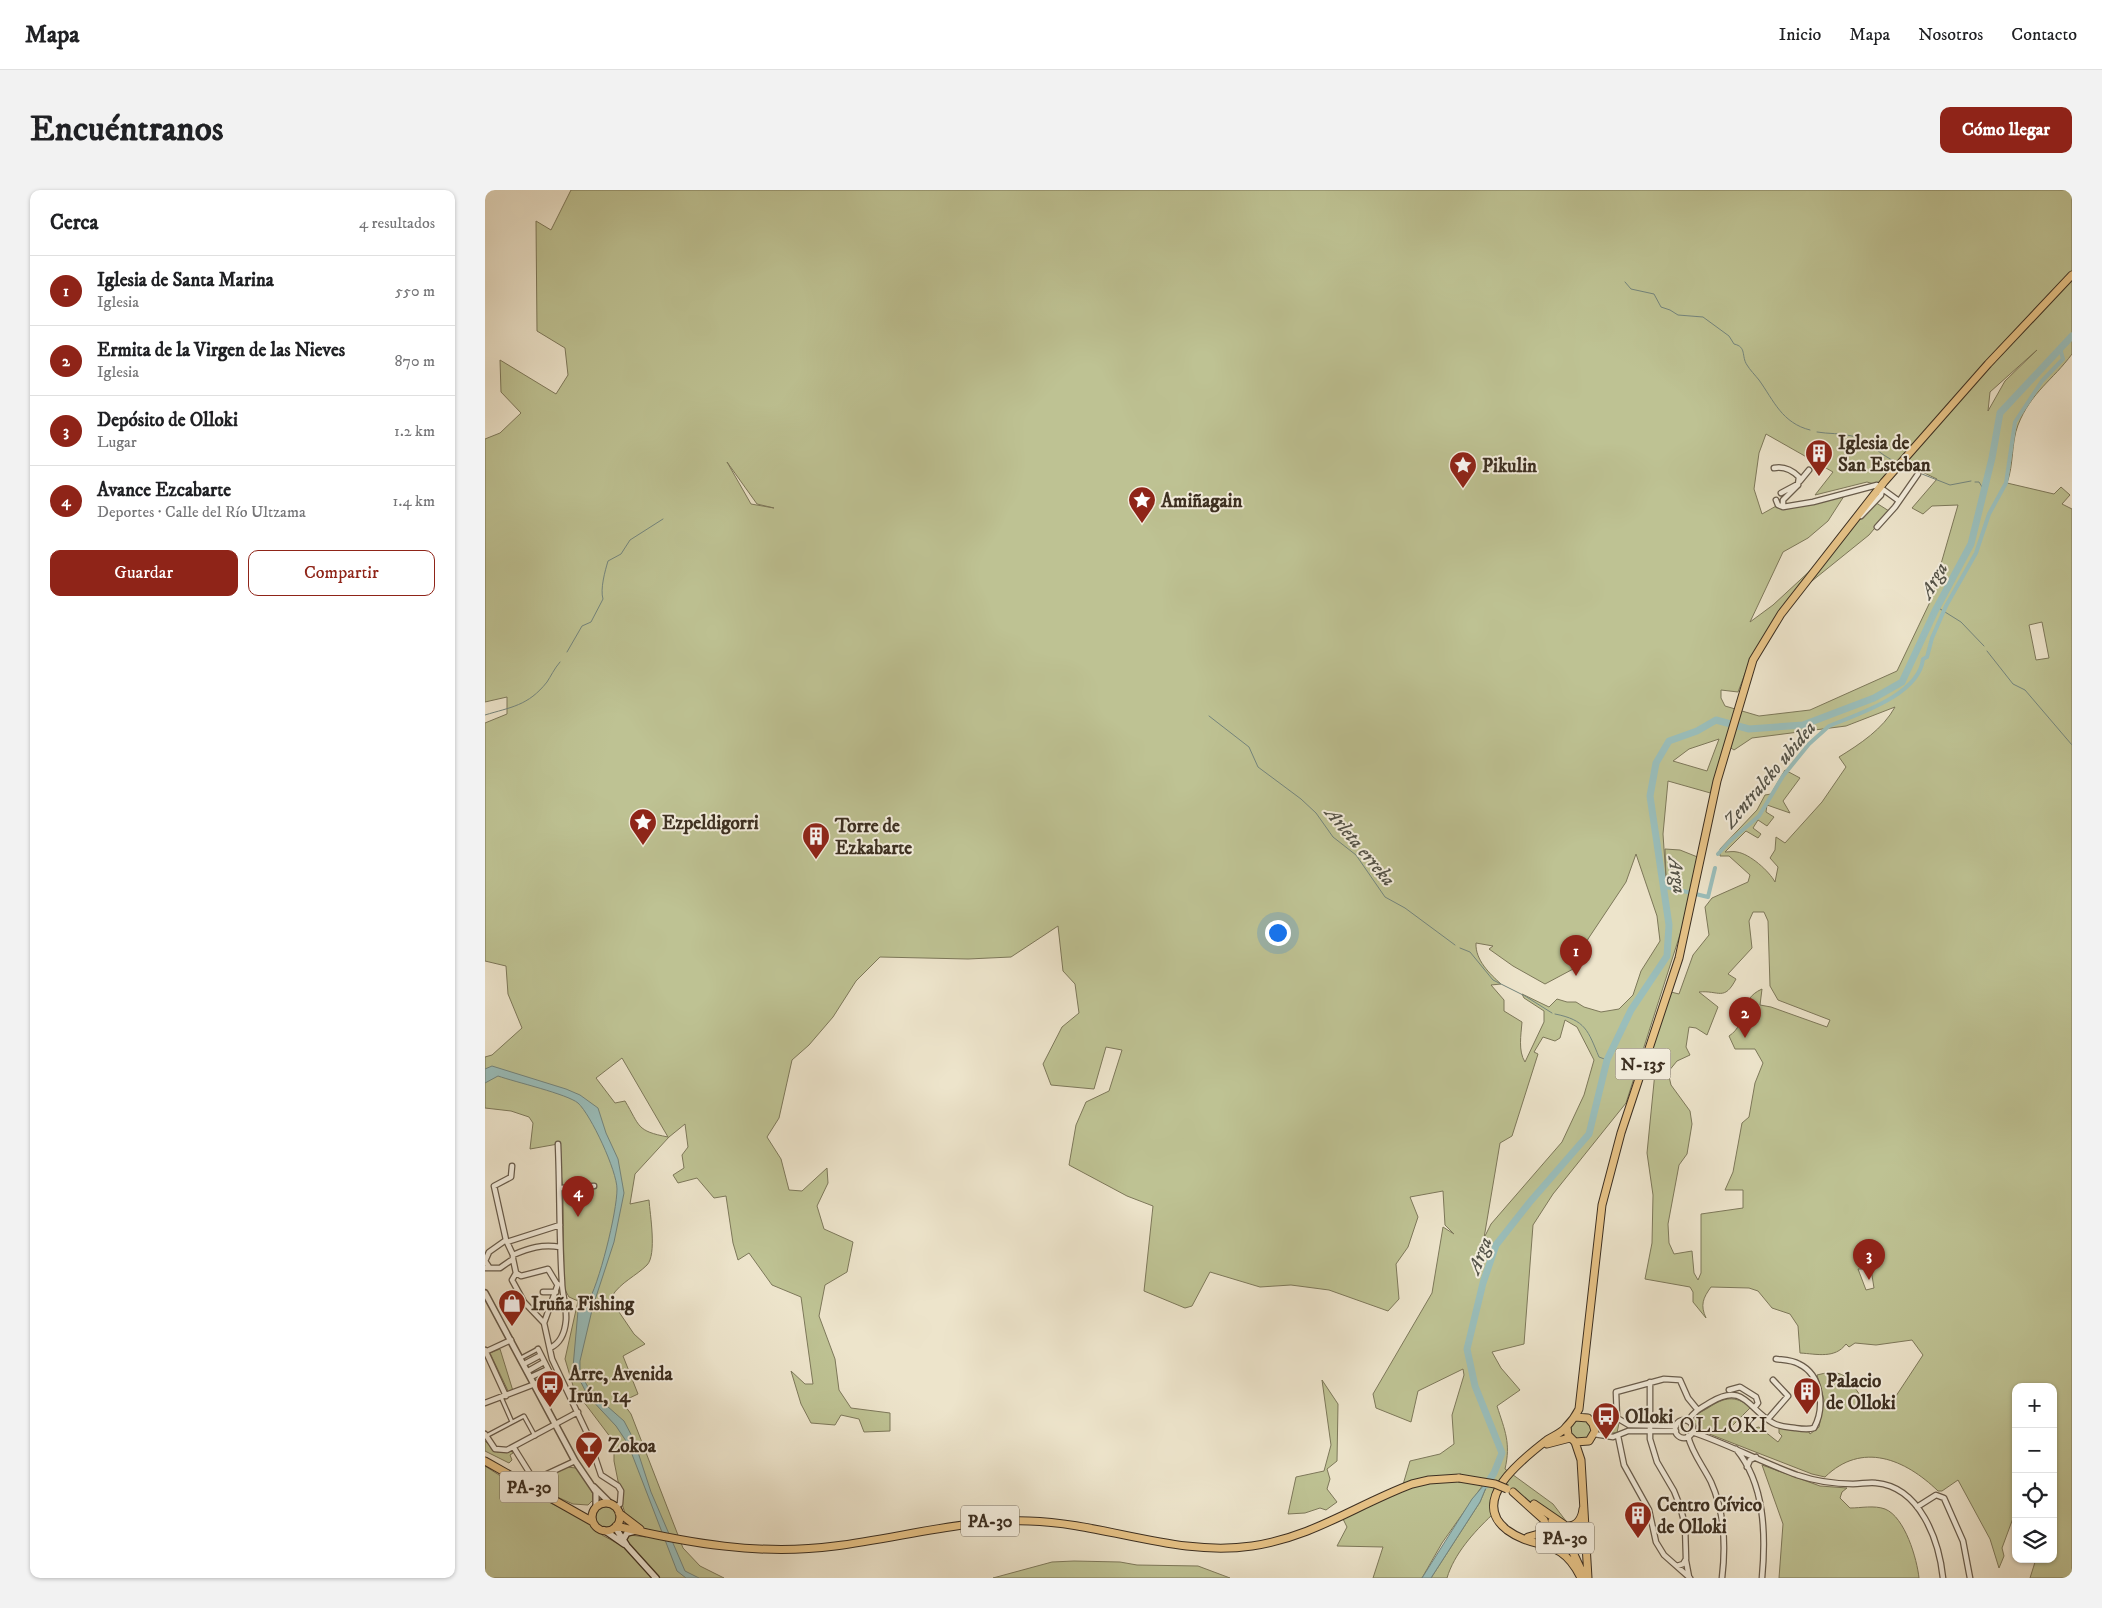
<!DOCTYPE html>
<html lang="es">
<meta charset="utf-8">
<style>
:root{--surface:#fff;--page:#f2f2f2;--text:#202124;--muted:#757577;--line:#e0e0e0;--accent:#8f2418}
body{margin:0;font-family:"IM FELL DW Pica",serif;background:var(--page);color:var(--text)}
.controls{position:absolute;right:15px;bottom:15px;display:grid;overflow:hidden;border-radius:10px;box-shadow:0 1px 4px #0004}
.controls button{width:45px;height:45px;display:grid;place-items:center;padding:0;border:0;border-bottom:1px solid var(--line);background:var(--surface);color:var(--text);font:25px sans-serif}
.you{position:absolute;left:792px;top:742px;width:18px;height:18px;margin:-12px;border:4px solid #fff;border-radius:50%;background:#1a73e8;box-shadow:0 0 0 8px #1a73e833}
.badge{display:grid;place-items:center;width:32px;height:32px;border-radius:50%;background:var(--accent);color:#fff;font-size:16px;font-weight:700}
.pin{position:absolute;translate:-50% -41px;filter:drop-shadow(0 1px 2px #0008)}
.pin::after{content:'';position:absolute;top:26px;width:18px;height:15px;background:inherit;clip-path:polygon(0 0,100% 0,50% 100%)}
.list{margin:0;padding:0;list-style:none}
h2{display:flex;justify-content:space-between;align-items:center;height:65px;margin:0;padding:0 20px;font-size:21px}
h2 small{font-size:16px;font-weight:400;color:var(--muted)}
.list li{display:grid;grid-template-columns:32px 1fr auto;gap:15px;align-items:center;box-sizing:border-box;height:70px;padding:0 20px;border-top:1px solid var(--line)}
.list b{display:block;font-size:19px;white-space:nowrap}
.list p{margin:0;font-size:16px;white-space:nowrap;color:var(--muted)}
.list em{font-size:16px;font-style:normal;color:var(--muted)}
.actions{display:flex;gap:10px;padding:15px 20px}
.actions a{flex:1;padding:11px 0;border:1px solid var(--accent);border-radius:10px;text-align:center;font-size:18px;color:var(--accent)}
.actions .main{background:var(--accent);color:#fff}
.icon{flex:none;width:28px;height:28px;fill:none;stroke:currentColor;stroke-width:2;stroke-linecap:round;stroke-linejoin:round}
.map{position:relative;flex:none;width:1587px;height:1388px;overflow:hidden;border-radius:10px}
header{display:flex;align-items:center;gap:30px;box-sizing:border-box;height:70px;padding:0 25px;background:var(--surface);border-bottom:1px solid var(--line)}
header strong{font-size:24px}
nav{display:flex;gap:28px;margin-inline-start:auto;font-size:18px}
.intro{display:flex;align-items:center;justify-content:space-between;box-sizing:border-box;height:120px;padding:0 30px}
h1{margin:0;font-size:35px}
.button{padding:12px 22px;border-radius:10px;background:var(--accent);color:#fff;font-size:18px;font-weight:700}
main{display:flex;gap:30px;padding:0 30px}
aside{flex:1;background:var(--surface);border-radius:10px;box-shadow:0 1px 4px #0004}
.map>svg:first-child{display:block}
</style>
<header>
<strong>Mapa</strong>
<nav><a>Inicio</a><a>Mapa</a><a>Nosotros</a><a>Contacto</a></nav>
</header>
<div class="intro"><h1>Encuéntranos</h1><a class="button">Cómo llegar</a></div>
<main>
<aside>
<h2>Cerca<small>4 resultados</small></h2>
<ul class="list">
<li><span class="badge">1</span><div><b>Iglesia de Santa Marina</b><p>Iglesia</p></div><em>550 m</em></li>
<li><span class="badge">2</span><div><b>Ermita de la Virgen de las Nieves</b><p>Iglesia</p></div><em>870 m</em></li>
<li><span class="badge">3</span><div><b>Depósito de Olloki</b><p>Lugar</p></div><em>1.2 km</em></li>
<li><span class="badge">4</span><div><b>Avance Ezcabarte</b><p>Deportes · Calle del Río Ultzama</p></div><em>1.4 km</em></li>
</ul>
<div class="actions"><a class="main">Guardar</a><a>Compartir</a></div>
</aside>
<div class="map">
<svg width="1587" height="1388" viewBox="0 0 1587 1388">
<rect width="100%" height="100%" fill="#ede4cb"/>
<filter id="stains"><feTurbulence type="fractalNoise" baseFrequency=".004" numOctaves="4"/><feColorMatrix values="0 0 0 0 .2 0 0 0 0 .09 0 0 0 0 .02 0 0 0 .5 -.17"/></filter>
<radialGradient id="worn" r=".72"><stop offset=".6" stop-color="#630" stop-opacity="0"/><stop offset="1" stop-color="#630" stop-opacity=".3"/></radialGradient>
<path fill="#bec293" stroke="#7d785a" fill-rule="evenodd" d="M86 0H1587V164C1568 190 1546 202 1533 235 1526 253 1529 274 1522 293L1569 304 1576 297 1585 305 1577 314 1587 319V1388H1545L1551 1369H1568V1197H1531V1320L1517 1358 1519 1366 1514 1378 1505 1349 1473 1290 1457 1301H1453C1420 1269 1377 1251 1340 1287L1327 1284 1214 1240 1208 1230C1211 1223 1217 1222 1223 1218 1240 1207 1249 1205 1266 1217L1247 1236 1250 1243 1274 1237 1293 1252 1297 1246 1294 1243V1238L1324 1242 1325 1244 1334 1237 1339 1210 1332 1185C1368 1175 1365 1199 1386 1218L1385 1215 1411 1206 1438 1165 1427 1150 1391 1155 1370 1153 1364 1157 1361 1154C1350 1169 1332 1164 1315 1163L1313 1136 1305 1124 1287 1118 1273 1101 1264 1098 1226 1097C1218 1108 1215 1115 1221 1128L1208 1112V1102L1205 1097 1160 1089 1167 1053 1168 1005 1162 963 1172 862 1167 859 1182 801 1194 804 1208 765 1224 745 1220 717 1227 708 1263 692 1265 685 1244 666H1235V659L1272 620 1280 605 1286 604 1300 580 1315 588 1298 611 1305 623 1282 615 1281 622 1289 627 1282 636 1273 630 1268 638 1276 644 1273 648 1261 641 1240 662C1244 662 1248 661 1252 662 1265 664 1284 681 1290 692L1293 677 1285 668 1290 660 1291 647 1300 653 1337 612 1361 577 1354 567C1375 554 1398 539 1410 517L1361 536 1267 548 1249 560 1240 554 1229 604 1183 591 1178 644 1181 688 1180 659 1195 660 1215 668 1199 732 1141 913 1068 1004 1048 1035 1039 1154 1007 1162 1016 1178 1035 1200 1012 1216C1020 1241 1026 1253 1020 1279L1068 1314 1081 1331 1078 1335 1044 1311 1010 1294 1005 1313 1007 1325C989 1342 969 1364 962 1388H946L995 1312 1003 1293 1000 1292 957 1353 937 1388H888L898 1357 852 1356 862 1337 857 1327 917 1298 925 1271 955 1264 969 1254 967 1225 979 1185 978 1179 933 1201 926 1232 891 1218 888 1204 947 1103 958 1037 969 1044 960 1035 958 1001 925 1007 933 1027 923 1057 911 1074 914 1109 903 1121 844 1100 806 1095 775 1097 725 1082 707 1116 700 1118 659 1101 668 1016 642 1006 584 975 591 935 601 912 624 901 637 860 621 857 609 899 566 895 558 874 577 837 594 823 590 794 578 781 573 736 526 767 483 769 395 767 371 791 348 827 324 855 307 870 294 928 282 947 296 969 304 1000 317 1001 342 978 343 993 332 1016 339 1039 368 1052 362 1082 340 1095 334 1126 350 1169 354 1200 366 1218 405 1223V1241L379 1242 374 1229 356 1225 350 1235 326 1233 316 1214 306 1181 320 1194H328L316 1107 287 1095 264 1063 253 1070 248 1053 241 1006 229 1008 212 988 193 993 188 985 199 978 197 965 203 957 200 934 184 947 150 984 145 1014 164 1010C165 1024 172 1065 162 1075 151 1086 136 1092 127 1106L134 1122 149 1144 160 1154 138 1166 153 1204 138 1211 135 1209 146 1224 198 1358 215 1376 239 1388H175L140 1351 145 1345 161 1347 164 1340 148 1333 141 1326 137 1314 138 1302 133 1291 129 1271V1252L89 1199 80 1169 93 1111 84 1107 79 1098 78 1000 73 954 45 959 48 933 44 927 26 921 0 918V867L7 865 37 838 23 804 21 776 0 771V533L22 524V507L0 512V249L15 243 36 223 16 202 15 170 71 204 83 185 80 158 52 141 51 31 66 40ZM1552 160 1520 191 1503 221 1505 202ZM1281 244 1348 282 1330 305 1382 292 1392 295 1418 273 1452 289 1427 318 1438 324 1447 316 1473 315 1445 412 1412 481 1325 520 1274 526 1240 516 1236 508V500L1253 502 1264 473 1317 399 1384 345 1404 321 1385 309 1341 366 1288 415 1265 432 1298 362 1323 348 1343 331 1361 303 1303 317 1293 315 1277 324 1269 299 1274 263ZM242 272 272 314 289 318 266 314ZM1557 432 1564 468 1551 470 1544 435ZM1234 549 1222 581 1188 571 1204 559ZM1151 664 1172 726 1175 751 1156 781 1148 805 1134 819 1116 822 1099 817 1091 812H1082L1072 809 1064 817 1037 804 1039 808 1059 821V832L1040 872C1033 861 1036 845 1037 832L1019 821V810L1006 795 1016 794C1005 784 990 770 991 753L1008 756 1004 759 1028 776 1060 794 1090 778 1103 749 1141 692ZM1268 722H1279L1283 731 1285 796 1293 810 1345 830 1342 837 1286 817 1275 815 1277 799C1252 810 1264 833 1244 846L1250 859H1270L1278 873 1270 893 1264 927 1257 933 1248 982 1240 1000H1258V1018L1216 1024V1083L1213 1090 1209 1083 1207 1061 1189 1064 1184 1053 1183 1034 1194 975 1202 964 1207 934 1205 921 1186 895 1183 882 1192 871 1205 865 1201 857 1204 837 1211 838 1222 845 1233 817 1214 802C1234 800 1239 812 1251 789L1243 784 1267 758 1264 731ZM1080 830 1092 837 1109 870 1099 905 1077 952 1006 1034 999 1048 1015 953 1027 946 1053 864 1049 862 1058 847 1070 851 1075 848ZM137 868 183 947C151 941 155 936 140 911L130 913 111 888ZM1373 1079H1386L1389 1098 1381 1100Z
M15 1159 28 1201 24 1203 5 1163Z
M837 1190 853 1214 852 1271 842 1279 845 1289 842 1299 852 1312 841 1320 835 1318 820 1323 803 1324 811 1287 839 1281 846 1255Z
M1127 1230 1134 1233 1132 1243 1114 1242 1113 1233Z
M1086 1240a10 10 0 1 1 20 0a10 10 0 1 1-20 0Z
M0 1251 12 1262 27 1260 28 1263 25 1265 27 1270 24 1273 0 1261Z
M1277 1275 1335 1296 1362 1298 1357 1302 1355 1308 1365 1318C1376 1318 1389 1315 1400 1319 1420 1327 1432 1369 1434 1388H1294L1298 1334Z
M0 1276 28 1294 102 1331 117 1345 141 1358 168 1388H0Z
M82 1277 91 1278C97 1287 110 1299 108 1310L103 1315 88 1314 52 1298 57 1290Z
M111 1327a10 10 0 1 1 20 0a10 10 0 1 1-20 0Z
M589 1371 635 1372 652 1375 713 1376 745 1388H508L567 1372Z"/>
<path fill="#9abebb" stroke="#74857d" d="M7 876 81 899 95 905 113 918 121 943 133 969 139 1003 129 1052 108 1116 95 1171V1182L105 1201 139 1231 149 1250 166 1302 200 1381 214 1388H201L192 1381 143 1254 131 1236 103 1206 88 1177 93 1121C97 1119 101 1117 102 1114 114 1095 132 1022 132 999 132 981 106 925 93 913 82 904 30 892 13 886L0 893V879Z
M1005 1288 995 1312 946 1388H937L987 1309Z"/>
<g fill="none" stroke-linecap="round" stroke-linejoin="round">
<path stroke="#74857d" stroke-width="1" d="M1140 92 1146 99 1169 104 1176 117 1185 120 1193 125 1218 127 1244 146 1249 154C1262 157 1256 166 1262 175 1265 180 1270 185 1274 190 1289 211 1297 233 1325 240
M1332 242C1343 244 1356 243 1367 246 1384 251 1395 265 1411 272
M1418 276 1433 282
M1437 284 1465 295 1486 291
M1490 292H1494L1499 300
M1452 417 1476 432 1499 456
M1502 461 1528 494 1540 500 1587 555
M82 462 97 436 106 432 118 409C115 399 120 381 123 371L136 364 145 350 178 329
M0 525C26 517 43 516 62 492 66 486 69 479 75 472
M724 526 764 557 773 577 816 609 831 623 848 647 871 665 900 707 920 718 970 755
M975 758 985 762 1008 790 1040 806 1067 823
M1070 824C1101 830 1103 841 1114 867L1122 870"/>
<path stroke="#9abebb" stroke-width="4" d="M1233 664 1245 651 1274 626 1298 586 1324 554 1344 536C1373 524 1434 505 1438 469L1442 467 1447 448 1461 416 1491 363 1504 324 1521 293 1530 232 1557 191 1578 169 1575 158
M1177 696 1223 707 1230 678"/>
<path stroke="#9abebb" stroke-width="7" d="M1001 1295 1009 1283 1017 1263 990 1196 982 1159 998 1093 1011 1055 1044 1013 1104 944 1122 870 1146 820 1182 766 1184 735 1165 606 1171 573 1184 551 1212 541 1231 530 1264 539 1318 535 1389 508 1417 492 1450 421 1486 354 1507 268 1515 223 1587 146"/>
<g stroke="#685c4c" stroke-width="5.5">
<path id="pedestrian" d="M36 1168 53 1159
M16 1207 27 1232
M1 1246 39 1226 50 1246"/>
</g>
<g stroke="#685c4c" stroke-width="7">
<path id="minor" d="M1289 278C1299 276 1307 280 1314 287L1313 295
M1315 291 1324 280
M1313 295 1298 310V317L1328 312 1392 295 1414 311
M1296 303 1311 295
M1291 310 1293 315 1298 317
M1376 326 1396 305 1397 299
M1392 337 1410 317 1433 284
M27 976 26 987 9 996 21 1050 28 1065
M76 998 109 996
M22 1052 75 1035
M28 1069 31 1083 27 1090 39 1112 59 1133 67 1169 102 1243 116 1285 133 1296 136 1301 135 1314 131 1317
M4 1077 0 1071 4 1062 21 1050
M0 1078H15L28 1069V1065C44 1058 57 1054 75 1057
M31 1083 36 1086 63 1079 72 1094
M58 1102H71
M59 1133 73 1094
M65 1158C76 1153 80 1142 81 1130 82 1116 77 1105 77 1092 74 1046 75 1000 73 954
M0 1160 21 1206
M0 1162 26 1150
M39 1174 56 1165
M43 1181 59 1172
M46 1187 63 1179
M1165 1192V1249L1172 1272 1189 1301 1195 1316 1200 1335 1201 1369 1198 1374 1192 1376
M1244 1200 1255 1197 1271 1207 1273 1213 1270 1217
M0 1213 50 1194 66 1185 53 1159
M1132 1228 1131 1202 1179 1189 1195 1190 1203 1208 1212 1219
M1283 1229 1303 1206 1288 1190
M1106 1230 1132 1228 1144 1235 1191 1236
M1190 1239a9 9 0 1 1 18 0a9 9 0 1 1-18 0Z
M1203 1231C1209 1221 1216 1218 1226 1212 1259 1192 1263 1219 1288 1233 1295 1237 1302 1237 1310 1238 1317 1239 1323 1240 1329 1238 1340 1218 1337 1185 1314 1174 1307 1170 1298 1170 1291 1169
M1207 1242C1243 1254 1276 1272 1312 1285 1330 1291 1349 1294 1368 1294 1376 1294 1384 1292 1391 1293 1435 1297 1454 1350 1458 1388
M0 1244 10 1259 22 1260 93 1222
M1109 1244 1128 1247 1143 1241H1191
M1133 1246 1139 1275 1164 1320 1171 1352 1179 1365 1205 1388
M1203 1246C1207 1263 1218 1276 1226 1292 1240 1323 1241 1355 1237 1388
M29 1258 49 1290 90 1271
M1251 1259C1280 1294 1281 1345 1277 1388
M1262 1277 1265 1270 1271 1267
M1432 1317 1451 1305 1459 1308 1478 1351 1485 1388
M1201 1371 1204 1387"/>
</g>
<g stroke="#685c4c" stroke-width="8">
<path id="tertiary" d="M0 1103 90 1271 111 1302V1317
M109 1297 126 1314"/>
</g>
<g stroke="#3c2f21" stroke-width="8">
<path id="secondary" d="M130 1337 142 1356 171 1388
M119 1340 139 1354
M138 1350 142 1343 150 1341"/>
</g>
<g stroke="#3c2f21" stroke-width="9">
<path id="trunk" d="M1090 1227 1103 1228 1108 1234 1110 1241 1104 1251 1090 1252
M1082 1237 1083 1245 1090 1252 1096 1270 1103 1388
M1062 1254 1085 1248
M0 1271 108 1332
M1028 1302 1059 1330 1061 1336 1057 1343 1043 1347
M107 1327a14 14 0 1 1 28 0a14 14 0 1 1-28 0Z
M1049 1314 1081 1336C1092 1337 1097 1328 1098 1319
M134 1323 155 1339
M1067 1331 1086 1358 1098 1384
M131 1336C203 1353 275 1366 350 1356 415 1348 478 1329 544 1331 620 1333 691 1367 767 1356 828 1347 871 1315 927 1294L944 1290 974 1288
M1096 1388C1075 1345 1052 1362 1022 1340 983 1310 1039 1268 1062 1250 1068 1246 1077 1243 1081 1237 1086 1232 1091 1225 1094 1219L1117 1015 1136 943 1194 768 1232 591 1268 470 1296 424 1399 292 1503 174 1587 85"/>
</g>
<use href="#pedestrian" stroke="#f3eddd" stroke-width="3"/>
<use href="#minor" stroke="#f3eddd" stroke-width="4.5"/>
<use href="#tertiary" stroke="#f3eddd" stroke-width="5"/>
<use href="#secondary" stroke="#f3eddd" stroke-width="5.5"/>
<use href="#trunk" stroke="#e6c286" stroke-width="7"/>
<g stroke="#3c2f21" stroke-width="9" stroke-linecap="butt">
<path id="trunk-bridge" d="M974 1288 1010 1294 1022 1299"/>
</g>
<use href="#trunk-bridge" stroke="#e6c286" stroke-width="7"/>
</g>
<defs>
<g id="building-pin" transform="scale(1.4375)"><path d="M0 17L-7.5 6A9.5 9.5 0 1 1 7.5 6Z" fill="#8f2418" stroke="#f3eddd"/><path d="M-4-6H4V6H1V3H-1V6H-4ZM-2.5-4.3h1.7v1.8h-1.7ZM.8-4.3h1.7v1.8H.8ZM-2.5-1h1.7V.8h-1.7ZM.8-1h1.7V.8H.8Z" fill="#fff"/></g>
<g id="sight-pin" transform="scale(1.4375)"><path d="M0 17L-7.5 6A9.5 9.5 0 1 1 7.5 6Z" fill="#8f2418" stroke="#f3eddd"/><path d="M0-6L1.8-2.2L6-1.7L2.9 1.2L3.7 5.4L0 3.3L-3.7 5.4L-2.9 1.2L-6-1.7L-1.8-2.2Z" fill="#fff"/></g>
<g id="shop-pin" transform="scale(1.4375)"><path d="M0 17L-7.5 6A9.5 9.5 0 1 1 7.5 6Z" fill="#8f2418" stroke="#f3eddd"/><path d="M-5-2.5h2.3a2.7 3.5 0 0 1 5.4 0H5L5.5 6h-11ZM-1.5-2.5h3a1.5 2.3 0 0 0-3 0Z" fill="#fff"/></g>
<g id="bus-pin" transform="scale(1.4375)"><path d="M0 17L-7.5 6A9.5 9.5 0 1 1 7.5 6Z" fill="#8f2418" stroke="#f3eddd"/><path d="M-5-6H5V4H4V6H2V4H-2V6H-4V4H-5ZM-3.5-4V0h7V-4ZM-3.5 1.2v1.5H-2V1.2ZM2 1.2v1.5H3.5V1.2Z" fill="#fff"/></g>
<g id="bar-pin" transform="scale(1.4375)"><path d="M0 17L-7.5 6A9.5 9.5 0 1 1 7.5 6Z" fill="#8f2418" stroke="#f3eddd"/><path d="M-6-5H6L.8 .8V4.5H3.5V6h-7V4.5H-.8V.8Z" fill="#fff"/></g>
</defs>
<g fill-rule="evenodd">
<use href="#building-pin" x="1334" y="263"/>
<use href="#sight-pin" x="978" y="275"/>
<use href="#sight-pin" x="657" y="310"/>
<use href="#sight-pin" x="158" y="632"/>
<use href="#building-pin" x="331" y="646"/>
<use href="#shop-pin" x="27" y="1113"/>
<use href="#bus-pin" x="65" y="1194"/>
<use href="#building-pin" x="1322" y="1201"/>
<use href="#bus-pin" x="1121" y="1226"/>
<use href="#bar-pin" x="104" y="1255"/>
<use href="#building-pin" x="1153" y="1325"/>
</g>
<g text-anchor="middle" stroke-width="4" stroke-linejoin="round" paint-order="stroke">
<g fill="#f3eddd" stroke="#736859" stroke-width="1">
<rect x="1130.5" y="858.5" width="55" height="31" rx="4"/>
<rect x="15" y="1281.5" width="58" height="31" rx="4"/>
<rect x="476" y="1315.5" width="58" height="31" rx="4"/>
<rect x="1051" y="1332.5" width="58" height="31" rx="4"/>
</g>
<g font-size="18" font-weight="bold" fill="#3c2f21">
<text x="1158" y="880">N-135</text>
<text x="44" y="1303">PA-30</text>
<text x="505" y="1337">PA-30</text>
<text x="1080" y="1354">PA-30</text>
</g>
<g font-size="19" font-weight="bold" fill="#3c2f21" stroke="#f3eddd" text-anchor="start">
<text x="1353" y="259">Iglesia de<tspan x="1353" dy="22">San Esteban</tspan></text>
<text x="997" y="282">Pikulin</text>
<text x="676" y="317">Amiñagain</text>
<text x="177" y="639">Ezpeldigorri</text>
<text x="350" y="642">Torre de<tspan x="350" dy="22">Ezkabarte</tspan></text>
<text x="46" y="1120">Iruña Fishing</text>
<text x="84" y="1190">Arre, Avenida<tspan x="84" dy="22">Irún, 14</tspan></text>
<text x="1341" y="1197">Palacio<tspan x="1341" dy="22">de Olloki</tspan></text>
<text x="1140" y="1233">Olloki</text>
<text x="123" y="1262">Zokoa</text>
<text x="1172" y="1321">Centro Cívico<tspan x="1172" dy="22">de Olloki</tspan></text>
</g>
<g font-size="20" font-style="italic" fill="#545348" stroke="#f3eddd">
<text transform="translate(1448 390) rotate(-61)" y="7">Arga</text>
<text transform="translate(1284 584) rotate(-50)" y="7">Zentraleko ubidea</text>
<text transform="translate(876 656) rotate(50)" y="7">Arleta erreka</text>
<text transform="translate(1193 685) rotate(82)" y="7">Arga</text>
<text transform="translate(994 1065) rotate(-69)" y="7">Arga</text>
</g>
<g font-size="21" letter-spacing="1" fill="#3c2f21" stroke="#f3eddd">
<text x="1239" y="1242">OLLOKI</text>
</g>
</g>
<rect width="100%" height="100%" filter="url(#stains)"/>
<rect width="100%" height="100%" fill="url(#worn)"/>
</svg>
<div class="controls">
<button>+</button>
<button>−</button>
<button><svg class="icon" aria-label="locate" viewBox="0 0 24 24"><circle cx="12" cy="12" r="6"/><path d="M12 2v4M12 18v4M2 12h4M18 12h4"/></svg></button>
<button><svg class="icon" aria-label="layers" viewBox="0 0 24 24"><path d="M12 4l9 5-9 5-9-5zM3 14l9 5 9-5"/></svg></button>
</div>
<div class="you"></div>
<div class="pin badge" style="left:1091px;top:786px">1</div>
<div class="pin badge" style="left:1260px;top:848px">2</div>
<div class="pin badge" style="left:1384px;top:1090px">3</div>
<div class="pin badge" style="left:93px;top:1027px">4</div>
</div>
</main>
